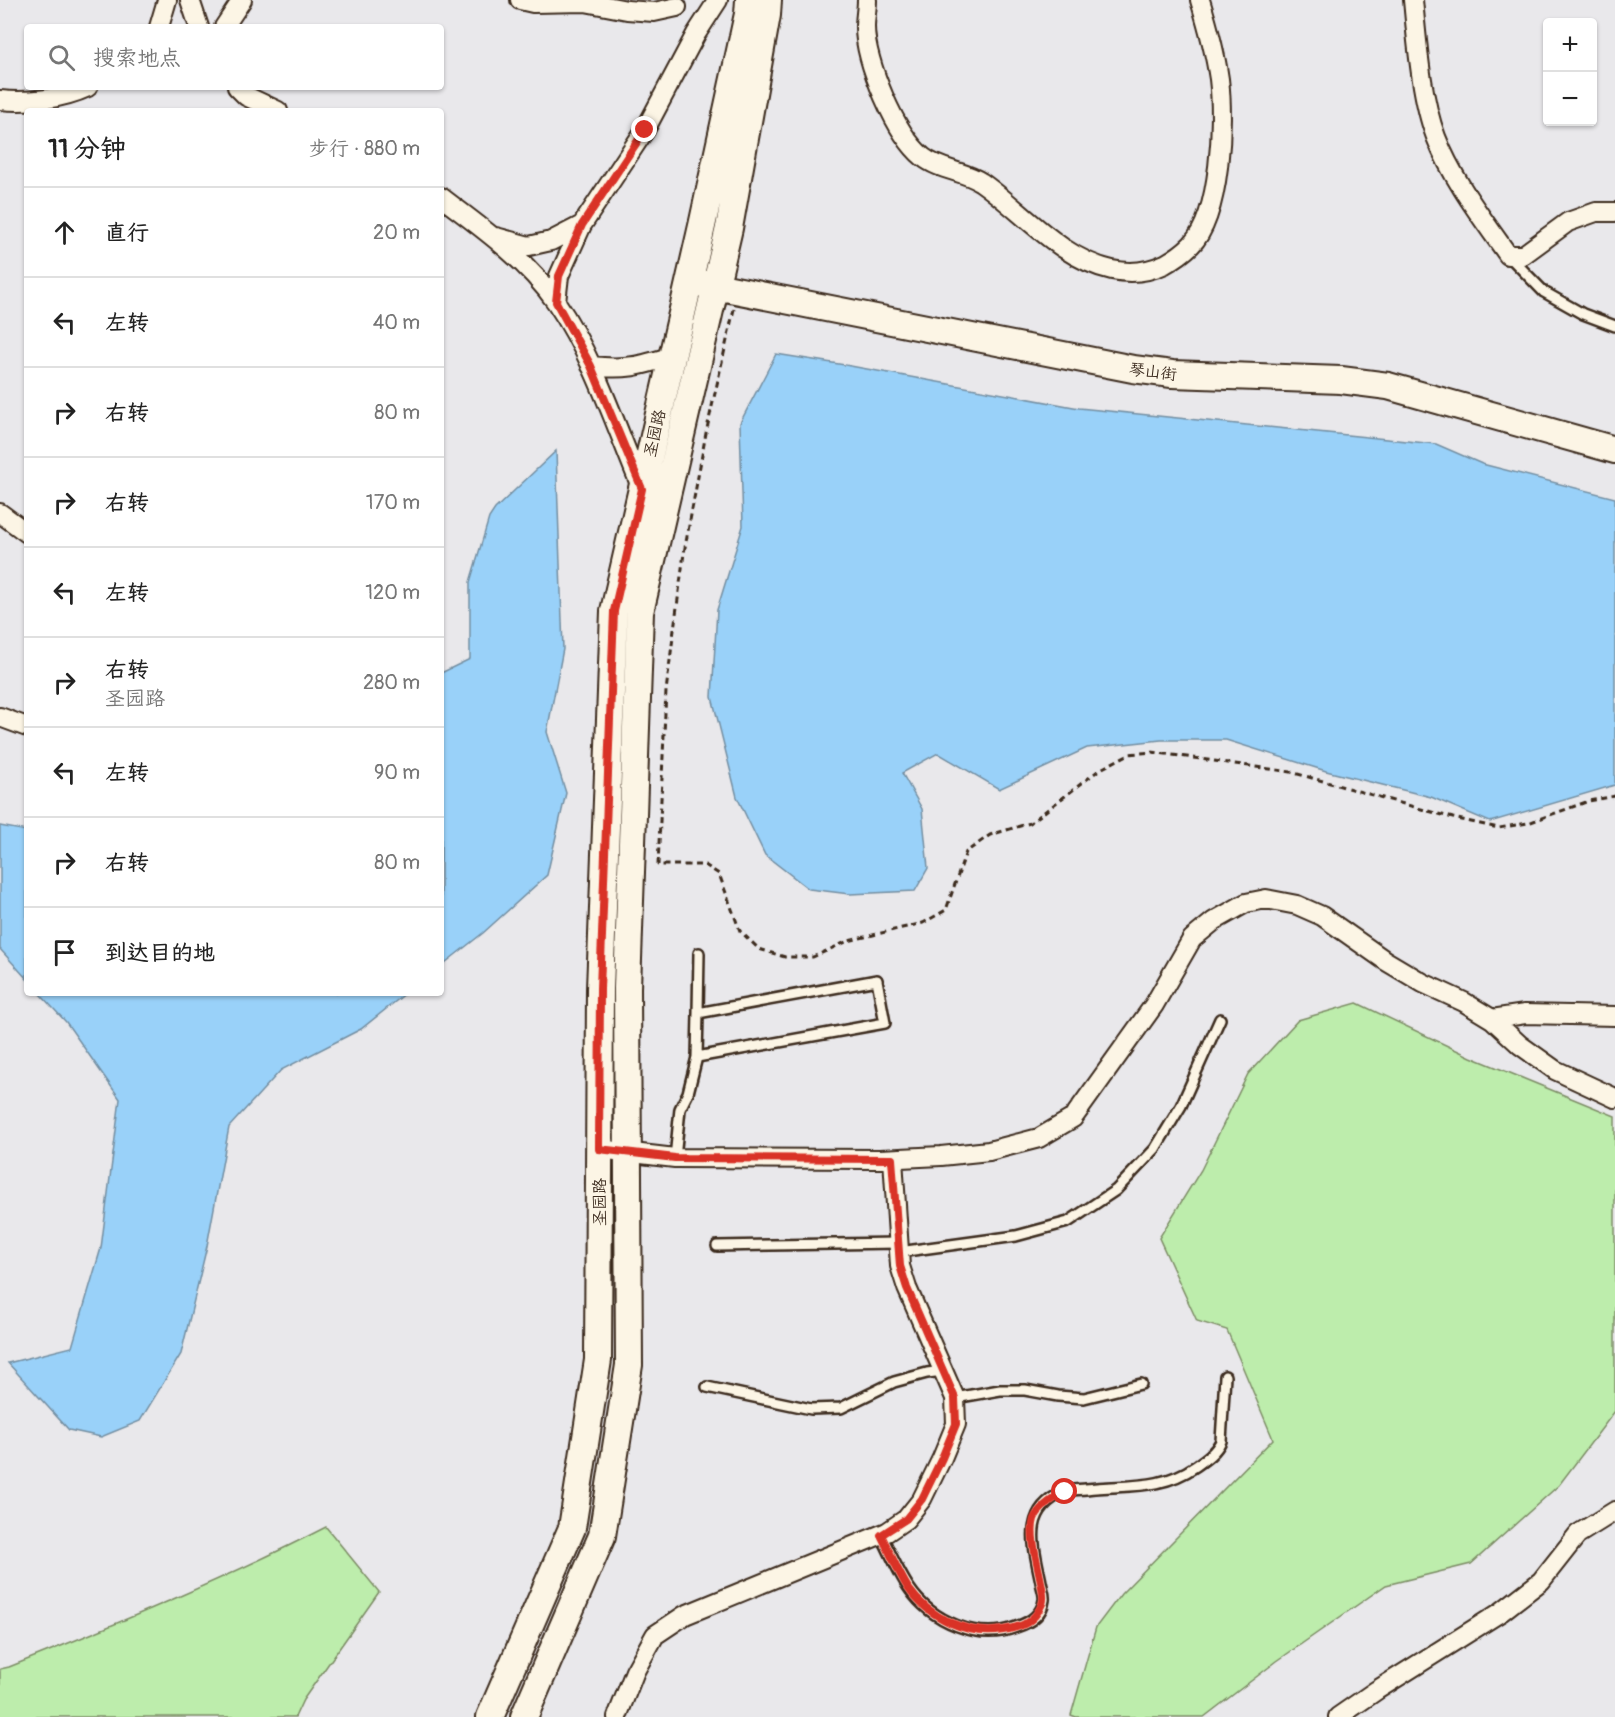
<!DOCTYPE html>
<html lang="zh">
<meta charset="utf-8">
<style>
:root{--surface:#fff;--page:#f2f2f2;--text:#222;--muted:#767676;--line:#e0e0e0}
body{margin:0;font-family:Pangolin,"LXGW WenKai TC",sans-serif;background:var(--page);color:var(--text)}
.controls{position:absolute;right:18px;top:18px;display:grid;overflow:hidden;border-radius:6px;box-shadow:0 2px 4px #0004}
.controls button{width:54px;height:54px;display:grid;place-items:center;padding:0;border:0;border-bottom:2px solid var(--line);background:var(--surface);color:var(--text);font:30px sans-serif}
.stop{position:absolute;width:18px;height:18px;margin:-14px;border:4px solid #d93025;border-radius:50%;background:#fff}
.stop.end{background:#d93025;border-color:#fff;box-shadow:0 2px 6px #0008}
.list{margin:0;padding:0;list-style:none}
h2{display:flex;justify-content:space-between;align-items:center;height:78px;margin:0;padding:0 24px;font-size:26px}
h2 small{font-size:20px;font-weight:400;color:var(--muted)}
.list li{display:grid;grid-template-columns:39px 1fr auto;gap:18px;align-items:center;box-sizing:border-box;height:90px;padding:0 24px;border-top:2px solid var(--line)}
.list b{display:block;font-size:22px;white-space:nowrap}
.list p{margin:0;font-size:20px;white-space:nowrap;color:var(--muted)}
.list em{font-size:20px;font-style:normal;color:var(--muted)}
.icon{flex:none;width:33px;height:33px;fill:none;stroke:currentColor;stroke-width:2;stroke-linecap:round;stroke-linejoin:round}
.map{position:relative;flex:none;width:1615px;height:1717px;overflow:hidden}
.search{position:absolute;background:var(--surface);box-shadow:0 2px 4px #0004;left:24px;top:24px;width:420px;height:66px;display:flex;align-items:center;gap:15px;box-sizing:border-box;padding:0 21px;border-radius:6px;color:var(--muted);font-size:22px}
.panel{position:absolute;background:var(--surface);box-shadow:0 2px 4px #0004;left:24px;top:108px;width:420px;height:888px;border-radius:6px}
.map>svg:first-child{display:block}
</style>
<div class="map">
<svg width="1615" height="1717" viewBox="0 0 1615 1717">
<rect width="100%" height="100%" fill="#e9e8eb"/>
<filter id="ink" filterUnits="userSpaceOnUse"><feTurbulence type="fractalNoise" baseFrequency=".0167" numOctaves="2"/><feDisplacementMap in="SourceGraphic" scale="12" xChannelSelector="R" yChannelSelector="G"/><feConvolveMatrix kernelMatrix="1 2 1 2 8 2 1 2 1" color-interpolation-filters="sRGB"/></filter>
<g filter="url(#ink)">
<path fill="#bdedac" stroke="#7c8c65" stroke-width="1.5" d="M1357 1003 1471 1057 1615 1116V1411L1559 1485 1471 1564 1386 1585 1277 1661 1204 1717H1076L1071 1715 1096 1627 1121 1594 1273 1439 1227 1330 1197 1321 1159 1238 1201 1170 1248 1074 1298 1020Z
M326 1527 379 1592 303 1700 295 1717H0V1669L9 1667C117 1624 223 1580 326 1527Z"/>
<path fill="#99d1f9" stroke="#738ea1" stroke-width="1.5" d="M776 354 845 365 1079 408 1436 444 1482 464 1615 498V785L1490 822 1431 797 1326 771 1226 740H1161L1087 748 999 789 938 753 902 773 922 809 928 868 915 891 850 894 809 889 765 855 737 797 712 697 717 610 743 526 740 423Z
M556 451 563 649 547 732 566 793 547 875 483 933 441 966V673L470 659V582L489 518 495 509Z
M0 826 27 831V979L0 949Z
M39 993H406L361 1029 281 1070 229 1127 207 1246 181 1354 140 1421 101 1437 69 1430 8 1363 72 1347 101 1248 120 1099 66 1022Z"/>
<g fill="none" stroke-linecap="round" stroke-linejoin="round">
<g stroke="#3b2a1e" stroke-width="14">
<path id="lane" d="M1510 257 1544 292 1583 314 1615 326
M698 1013 699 953
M675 1158 680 1109 688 1093 697 1057 885 1023 877 980 698 1013 697 1057
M717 1246 898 1243
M899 1252 1016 1236 1068 1222 1116 1190 1155 1149 1181 1106 1220 1019
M707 1387 811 1409 841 1408 894 1382 927 1373 943 1371
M955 1398 1000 1390H1025L1058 1396 1084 1398 1141 1384
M881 1535C890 1552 898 1572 909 1588 931 1621 978 1642 1016 1627 1029 1623 1042 1615 1044 1600 1045 1595 1042 1588 1041 1582 1034 1547 1021 1510 1064 1492 1070 1489 1079 1490 1086 1489 1127 1484 1160 1491 1196 1466 1206 1459 1216 1452 1221 1441L1225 1376"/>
</g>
<g stroke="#3b2a1e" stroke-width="22">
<path id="street" d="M190 0 199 27
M520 0 533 3 585 2 627 10 654 12 677 7
M867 0C867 9 865 18 865 27 865 62 896 135 923 157 939 170 964 171 981 182 1024 212 1059 258 1112 270 1131 274 1148 272 1165 264 1174 259 1183 253 1191 245 1221 215 1224 120 1219 79 1215 52 1208 26 1200 0
M1413 0C1417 41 1421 98 1436 137 1452 179 1482 218 1508 255H1523L1568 222 1596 212H1615
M159 27 167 0
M224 27 242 0
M237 87 246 96 278 111
M0 100C28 103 62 99 88 87
M441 197C482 228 526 259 556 302 594 358 616 427 642 489
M496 237 529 246 551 241 582 225
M556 302 559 276 582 225 645 130 696 34 718 0
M591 366C626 370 640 366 672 356
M0 513 27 533
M0 717 27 727
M1492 1019 1525 1014 1615 1016
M599 1149 675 1158 880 1159 941 1156 989 1151 1039 1138 1073 1118 1154 1005 1192 939 1214 921 1246 903 1266 899 1297 905 1322 916 1386 961 1423 983 1464 1002 1492 1019 1520 1045 1555 1070 1615 1098
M617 1717 635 1671 655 1635 685 1615 887 1532 906 1519 922 1499 942 1458 956 1424 955 1398 907 1288 900 1266 893 1159
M1338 1717 1377 1690 1501 1612 1541 1581 1578 1534 1615 1511"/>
</g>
<g stroke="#3b2a1e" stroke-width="30">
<path id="secondary" d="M700 283 1133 369 1172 374 1341 380 1388 386 1615 450
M490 1717 572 1528 598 1360 600 989 614 611 702 226 748 14 749 0
M524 1717 602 1536 629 1365 627 988 640 612 729 228 767 15 768 0"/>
</g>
<path stroke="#3b2a1e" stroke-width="3" stroke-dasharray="6 4.5" stroke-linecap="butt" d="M734 309 706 433 684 553 666 691 658 865H705L719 874 740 931 759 949 785 957H813L848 941 923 923 946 910 966 852 990 835 1030 823 1099 770 1129 754 1152 752 1291 772 1453 818 1499 828 1528 823 1589 801 1615 796"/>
<use href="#lane" stroke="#fcf5e5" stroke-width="9"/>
<use href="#street" stroke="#fcf5e5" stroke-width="18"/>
<use href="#secondary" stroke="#fcf5e5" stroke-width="26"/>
</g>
</g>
<g fill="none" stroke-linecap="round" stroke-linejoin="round" filter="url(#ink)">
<path stroke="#d93025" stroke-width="8" d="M645 130 582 225 559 276 556 302 591 366 642 489 614 611 600 989 599 1149 675 1158 892 1159 900 1266 907 1288 955 1398 956 1424 942 1458 922 1499 906 1519 881 1535C890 1552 898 1572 908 1588 929 1618 968 1636 1003 1630 1023 1627 1034 1622 1042 1604 1045 1597 1042 1589 1041 1582 1038 1565 1029 1535 1034 1519 1039 1507 1054 1498 1065 1492"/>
</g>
<g text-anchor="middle" stroke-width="4.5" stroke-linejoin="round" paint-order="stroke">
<g font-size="16" fill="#3b2a1e" stroke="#fcf5e5">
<text transform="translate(1153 371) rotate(7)" y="6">琴山街</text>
<text transform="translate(654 433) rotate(-77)" y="6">圣园路</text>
<text transform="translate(599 1202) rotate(-90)" y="6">圣园路</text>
</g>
</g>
</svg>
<div class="controls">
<button>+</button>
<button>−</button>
</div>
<div class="stop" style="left:1065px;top:1492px"></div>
<div class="stop end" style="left:645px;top:130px"></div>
<div class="search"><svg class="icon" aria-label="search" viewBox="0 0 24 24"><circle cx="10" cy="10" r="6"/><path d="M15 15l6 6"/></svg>搜索地点</div>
<section class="panel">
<h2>11 分钟<small>步行 · 880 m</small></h2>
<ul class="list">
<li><svg class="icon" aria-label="ahead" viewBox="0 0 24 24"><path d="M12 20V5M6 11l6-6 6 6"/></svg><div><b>直行</b></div><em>20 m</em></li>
<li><svg class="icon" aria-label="left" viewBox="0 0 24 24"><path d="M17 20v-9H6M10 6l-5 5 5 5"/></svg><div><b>左转</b></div><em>40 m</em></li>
<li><svg class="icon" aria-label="right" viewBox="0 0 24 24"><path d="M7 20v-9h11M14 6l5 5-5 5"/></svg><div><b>右转</b></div><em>80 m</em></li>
<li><svg class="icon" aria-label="right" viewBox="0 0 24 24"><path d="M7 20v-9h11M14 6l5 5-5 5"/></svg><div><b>右转</b></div><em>170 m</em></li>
<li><svg class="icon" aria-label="left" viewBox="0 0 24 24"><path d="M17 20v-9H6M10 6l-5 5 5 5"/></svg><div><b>左转</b></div><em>120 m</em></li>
<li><svg class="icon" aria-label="right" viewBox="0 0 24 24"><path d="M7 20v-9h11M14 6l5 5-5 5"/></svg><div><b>右转</b><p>圣园路</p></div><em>280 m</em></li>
<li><svg class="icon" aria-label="left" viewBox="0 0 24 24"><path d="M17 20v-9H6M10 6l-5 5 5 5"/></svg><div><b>左转</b></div><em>90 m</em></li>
<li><svg class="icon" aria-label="right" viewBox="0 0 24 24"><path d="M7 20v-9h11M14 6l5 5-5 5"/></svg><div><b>右转</b></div><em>80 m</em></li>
<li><svg class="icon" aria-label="arrive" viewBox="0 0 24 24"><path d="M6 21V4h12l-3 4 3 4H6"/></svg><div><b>到达目的地</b></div></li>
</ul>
</section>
</div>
